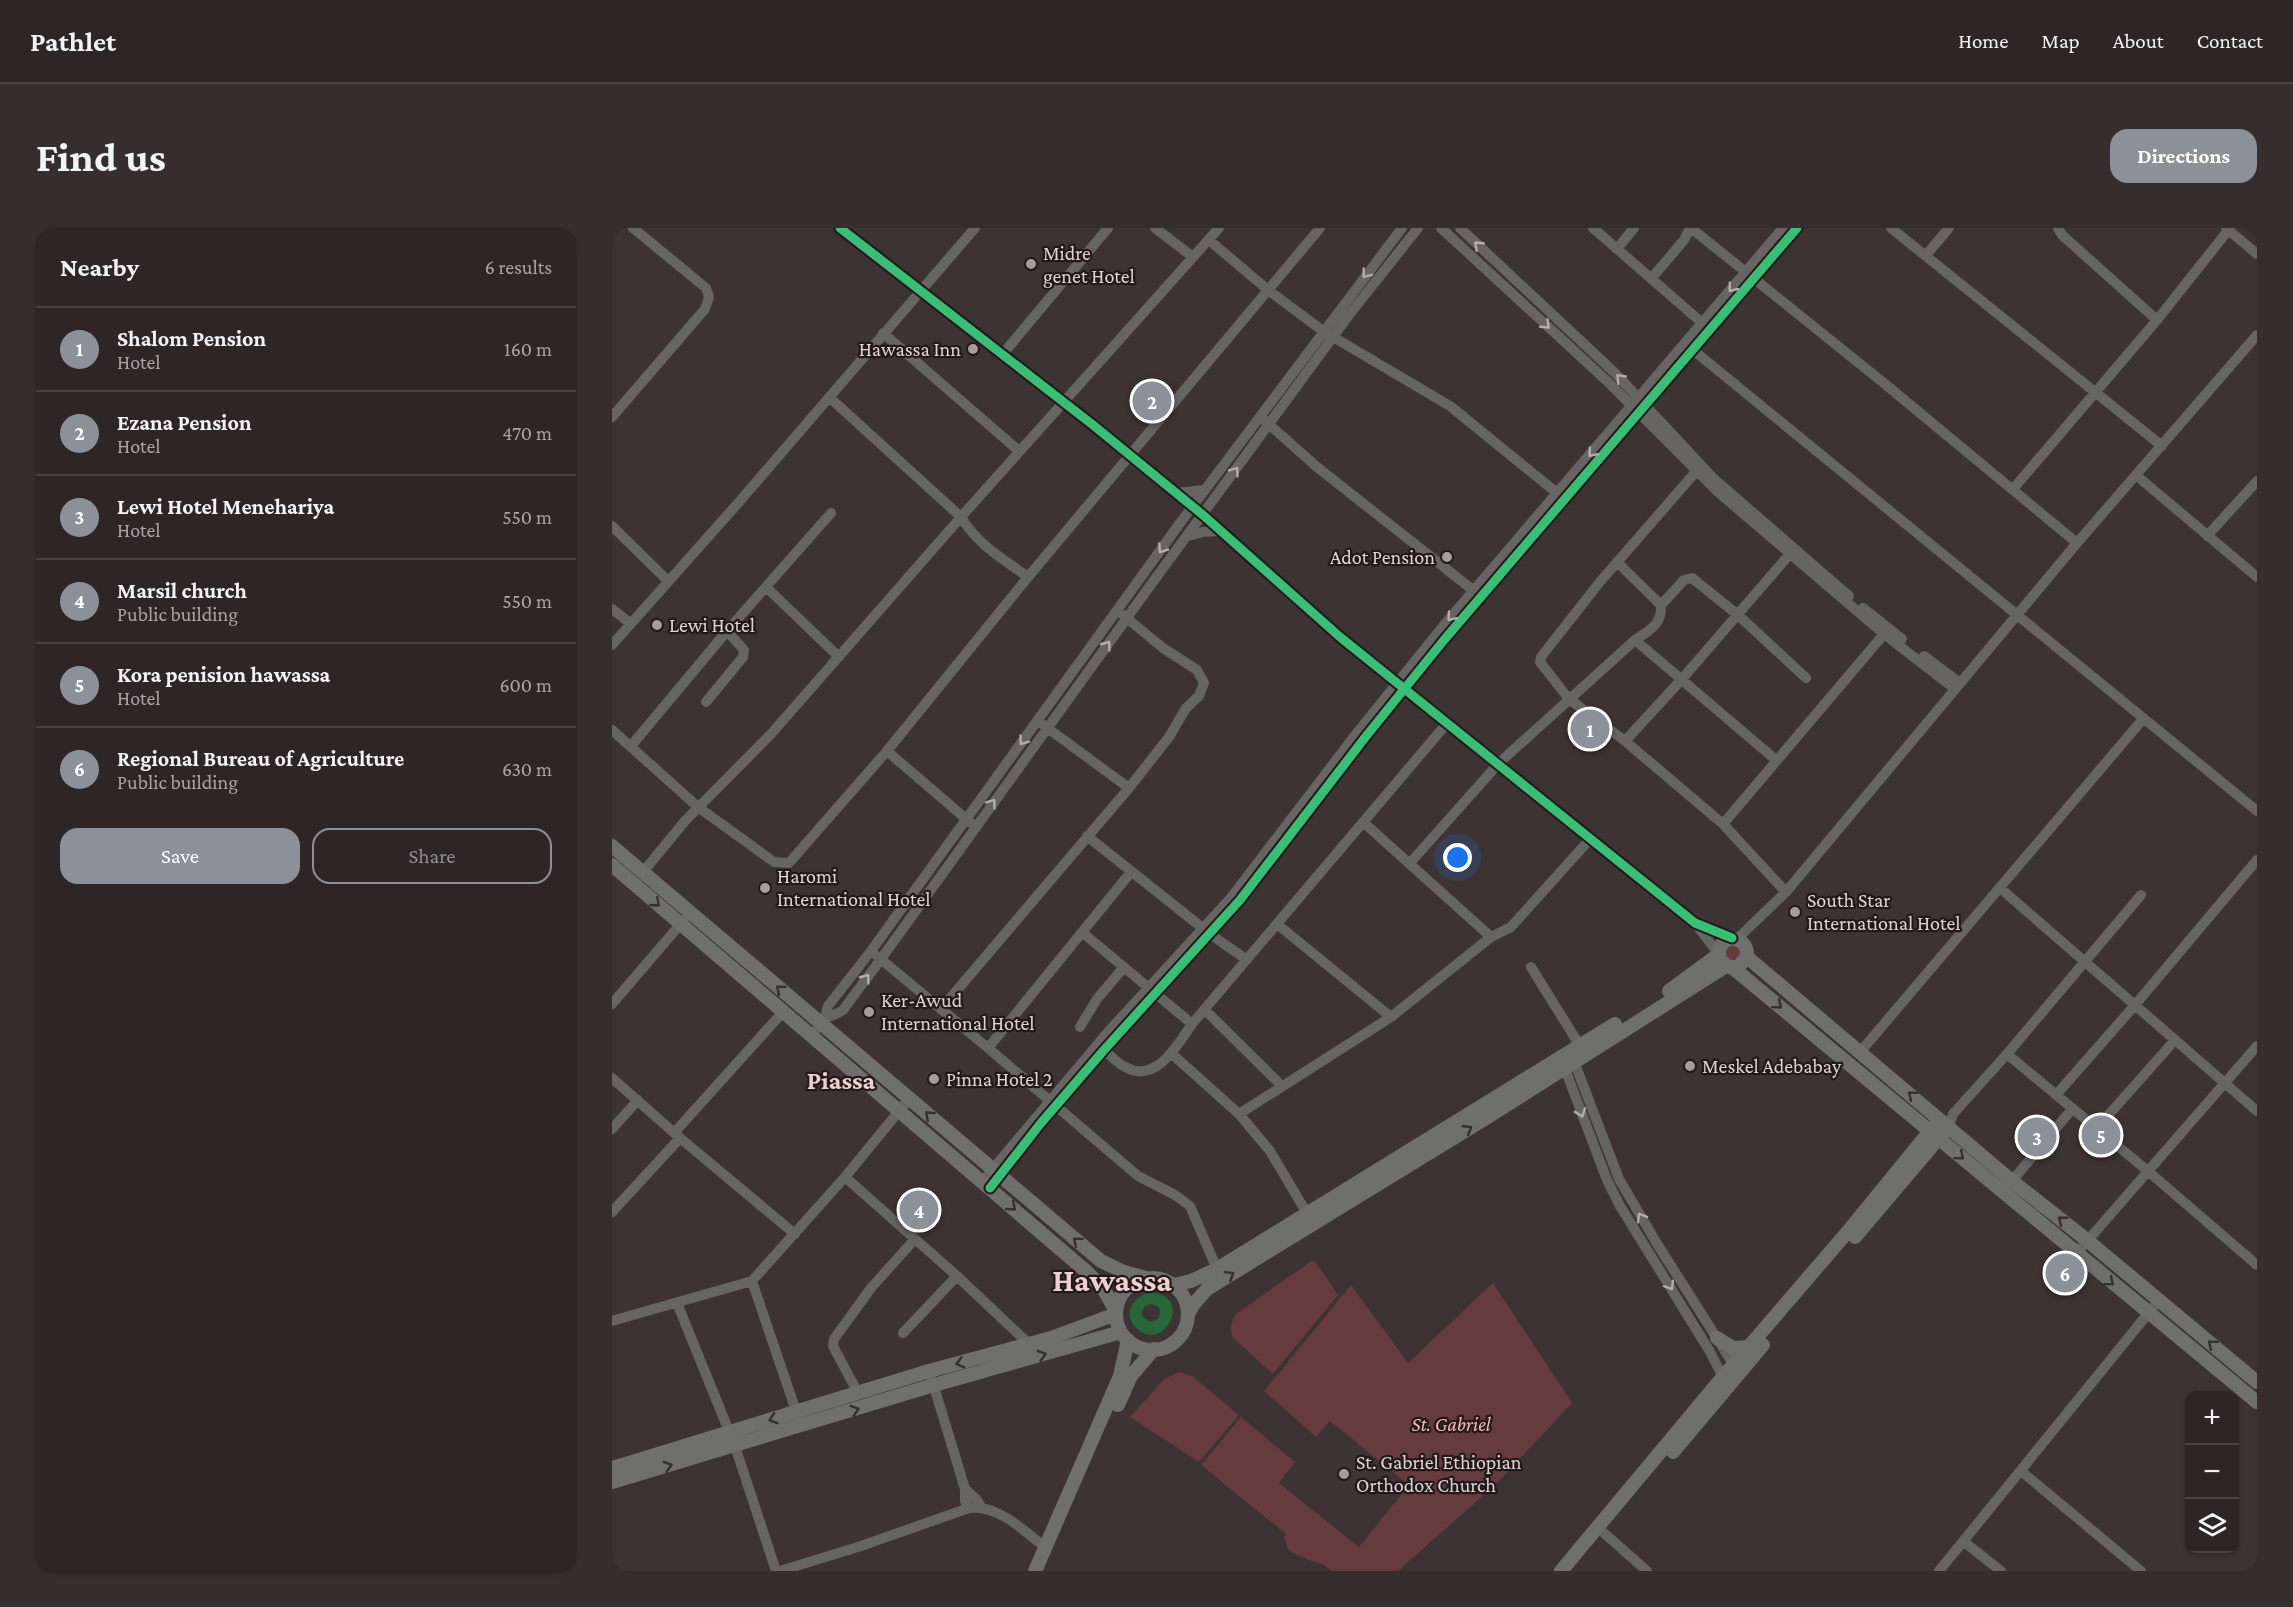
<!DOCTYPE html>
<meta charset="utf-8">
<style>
:root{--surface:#2e2626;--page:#362e2e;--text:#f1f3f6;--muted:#a7a5a7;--line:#494343;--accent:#8c9099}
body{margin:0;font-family:"Crimson Pro",serif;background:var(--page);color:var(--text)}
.controls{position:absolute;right:18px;bottom:18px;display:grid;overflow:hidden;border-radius:12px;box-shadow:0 2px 4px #0004}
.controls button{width:54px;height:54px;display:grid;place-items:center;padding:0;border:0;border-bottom:2px solid var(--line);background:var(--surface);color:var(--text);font:30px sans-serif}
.you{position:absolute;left:846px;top:630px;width:21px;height:21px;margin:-15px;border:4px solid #fff;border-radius:50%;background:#1a73e8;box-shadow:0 0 0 9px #1a73e833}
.badge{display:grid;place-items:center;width:39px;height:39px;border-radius:50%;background:var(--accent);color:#fff;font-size:20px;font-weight:700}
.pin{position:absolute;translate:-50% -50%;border:3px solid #fff;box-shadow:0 2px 6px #0006}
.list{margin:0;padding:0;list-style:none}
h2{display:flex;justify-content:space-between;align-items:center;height:78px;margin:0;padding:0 24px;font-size:26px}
h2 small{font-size:20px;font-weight:400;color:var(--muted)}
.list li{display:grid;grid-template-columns:39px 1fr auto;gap:18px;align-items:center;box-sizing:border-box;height:84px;padding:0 24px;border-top:2px solid var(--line)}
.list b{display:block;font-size:22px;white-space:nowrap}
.list p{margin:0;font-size:20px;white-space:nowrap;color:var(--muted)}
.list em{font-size:20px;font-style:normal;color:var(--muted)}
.actions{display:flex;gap:12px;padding:18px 24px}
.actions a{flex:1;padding:14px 0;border:2px solid var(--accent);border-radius:18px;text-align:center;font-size:21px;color:var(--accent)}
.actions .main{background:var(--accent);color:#fff}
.icon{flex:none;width:33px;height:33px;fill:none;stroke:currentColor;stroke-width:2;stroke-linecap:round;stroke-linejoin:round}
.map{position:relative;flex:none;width:1645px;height:1343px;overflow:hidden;border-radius:18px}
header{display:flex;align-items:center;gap:36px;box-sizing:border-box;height:84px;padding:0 30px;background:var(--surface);border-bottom:2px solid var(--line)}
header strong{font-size:28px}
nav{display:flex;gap:33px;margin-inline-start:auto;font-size:21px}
.intro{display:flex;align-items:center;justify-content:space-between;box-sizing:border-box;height:144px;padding:0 36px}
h1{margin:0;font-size:42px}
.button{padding:15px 27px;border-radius:18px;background:var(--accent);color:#fff;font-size:21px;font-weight:700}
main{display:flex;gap:36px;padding:0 36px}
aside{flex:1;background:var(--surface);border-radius:18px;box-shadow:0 2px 4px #0004}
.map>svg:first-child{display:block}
</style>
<header>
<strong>Pathlet</strong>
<nav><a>Home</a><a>Map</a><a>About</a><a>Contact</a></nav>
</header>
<div class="intro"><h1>Find us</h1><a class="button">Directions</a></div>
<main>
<aside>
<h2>Nearby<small>6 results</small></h2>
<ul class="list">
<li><span class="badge">1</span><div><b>Shalom Pension</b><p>Hotel</p></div><em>160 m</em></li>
<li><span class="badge">2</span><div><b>Ezana Pension</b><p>Hotel</p></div><em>470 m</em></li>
<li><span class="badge">3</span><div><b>Lewi Hotel Menehariya</b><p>Hotel</p></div><em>550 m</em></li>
<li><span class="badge">4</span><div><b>Marsil church</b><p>Public building</p></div><em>550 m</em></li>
<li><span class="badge">5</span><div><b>Kora penision hawassa</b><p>Hotel</p></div><em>600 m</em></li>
<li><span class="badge">6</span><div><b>Regional Bureau of Agriculture</b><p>Public building</p></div><em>630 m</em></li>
</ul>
<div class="actions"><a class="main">Save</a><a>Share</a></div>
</aside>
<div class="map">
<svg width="1645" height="1343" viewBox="0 0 1645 1343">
<rect width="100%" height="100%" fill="#3e3333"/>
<path fill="#653b3d" d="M1121 715 1130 723 1125 733H1116L1112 722Z
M703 1033 726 1067 661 1146 621 1110C617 1102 619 1093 624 1086L698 1034Z
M881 1055 960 1175 884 1256 786 1343H720L710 1336 691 1330 676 1322 672 1309 674 1306 589 1237 629 1189 683 1234 667 1255 747 1319 797 1257 718 1193 704 1209 652 1163 739 1057 796 1135Z
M568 1144 580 1148 627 1187 587 1234 518 1189 552 1151Z"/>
<path fill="#266638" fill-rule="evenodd" d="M539 1064C584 1069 550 1128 523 1099 510 1084 523 1067 539 1064ZM539 1076 547 1079 548 1085 546 1091 538 1094 531 1089 530 1083 533 1078Z"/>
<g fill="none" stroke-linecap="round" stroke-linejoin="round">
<path stroke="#666564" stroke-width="10" d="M228 0 481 197 591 287 728 409 1083 695 1120 710
M543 0 581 29
M829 0 996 154 1106 264 1272 406 1343 461
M848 0 1003 145 1101 250 1237 368
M981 0 1096 100
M1079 0 1273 156 1465 315
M1279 0 1550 218
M1446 0 1450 7 1545 92
M1614 0 1645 26
M597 12 656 62 711 103 838 178 950 269
M1005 21 1022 0
M1314 27 1337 0
M1039 51 1072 12 1078 0
M271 105 407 223
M1081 122 1645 583
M390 127 496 0
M217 169 349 289C365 316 391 331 416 349
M0 189 93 81 97 69 94 60 21 0
M652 192 705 239 866 366
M1088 239 987 355 929 429 928 434 957 471 1013 513 1111 596 1174 664
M1525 248 1645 349
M1401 261 1545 92 1618 0
M564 265 593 262
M0 298 56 353
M576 308 591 304 608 303
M1595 308 1645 253
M155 360 227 429
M1049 377 1072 352 1080 350 1126 387 1194 450
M1251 380 1290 411
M0 381 18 395
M1023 412 1164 532
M0 417 127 274 363 0
M1312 428 1348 455
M94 474 131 429 132 422 115 403
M430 496 517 560
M0 502 86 579 162 634 177 635 275 523 416 349 708 0
M1013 513 1070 451 1177 327
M19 518 115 403 219 285
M275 523 359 595
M751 594 879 709
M1111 596 1272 406
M475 608 598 706 635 732
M798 635 887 535 1023 412C1038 402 1050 397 1049 377L1005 334
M31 644 73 593 159 506 349 289 607 0
M1388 660 1645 883
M1083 695 1106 725
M665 696 779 789
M471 705 580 796
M1125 711 1174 664 1465 315 1645 107
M265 728 376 820 526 948 563 967 578 978 605 1041
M919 739 968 818
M0 776 72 692
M329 781 517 560 557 509 574 480 587 468 592 455 585 442 551 420 511 387
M594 783 670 858
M213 790 224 786 231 782 269 731 543 351 737 87 806 0
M468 799 485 771 512 739
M199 808 213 790 216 778 259 723 568 295 790 0
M376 820 519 644
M492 822C499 828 506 836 515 840 545 855 566 816 580 796L836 494
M1249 823 1531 491
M560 826 627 886 658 923 696 987
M1395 826 1529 667
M960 828 1007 951 1044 1014 1125 1142
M950 833 995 952 1008 978 1097 1122 1114 1155
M0 850 68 910 183 1006
M1444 867 1523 777 1645 632
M627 886 779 789 879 709 899 699 979 610
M1337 898 1341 886 1395 826 1537 944 1645 1037
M0 901 26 872
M1484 901 1563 812
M62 905 171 784
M233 949 345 1048 417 1116
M370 954 496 804 618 671 741 510 833 396 1171 0
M1395 959 1460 881
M378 960 429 895 492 822 628 672 755 507 832 412 1185 0
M0 984 68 910
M1464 1026 1645 818
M140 1053 186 1189
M65 1075 123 1218 164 1343
M0 1093 140 1053 233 949 297 871
M291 1105 345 1048
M320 1152 353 1261V1273L357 1280
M246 1165 221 1118 222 1111 259 1060 303 1011
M1409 1243 1529 1343
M353 1261 365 1272 369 1279
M992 1305 1035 1343
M1352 1314 1389 1343
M168 1343 249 1318 357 1280C388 1277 410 1302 433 1319
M1327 1343 1547 1072"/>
<path stroke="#6f706e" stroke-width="14" d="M0 618 489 1033 512 1044 534 1050
M0 637 475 1044 492 1062 504 1083
M1135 729 1126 739H1117L1109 733C1098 707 1137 702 1135 729L1400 953 1476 1013 1645 1154
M1121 740 1645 1174
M1057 763 1106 727
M1243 1009 1332 904
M504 1086a36 36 0 1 1 72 0a36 36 0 1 1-72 0Z
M562 1057 579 1053 605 1041 1003 796
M576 1086 581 1077 595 1061 874 890 1114 738
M1105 1110 1121 1120 1137 1119
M506 1177 519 1148 542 1121
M1061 1224 1151 1117
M0 1240 317 1143 439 1110 504 1086
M0 1254 322 1157 509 1104
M423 1343 508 1148 516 1112
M949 1343 1110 1150 1238 1001 1323 897"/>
<g stroke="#231919" stroke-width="13">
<path id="cycleway" d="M228 0 481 197 591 287 728 409 1083 695 1120 710
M378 960 429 895 492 822 628 672 755 507 832 412 1185 0"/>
</g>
<use href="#cycleway" stroke="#3abd76" stroke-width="9"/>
</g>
<defs><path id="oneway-chevron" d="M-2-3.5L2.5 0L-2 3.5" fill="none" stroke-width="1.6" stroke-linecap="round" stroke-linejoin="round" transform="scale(1.5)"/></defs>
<g stroke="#b6acac">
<use href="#oneway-chevron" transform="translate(866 17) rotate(-137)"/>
<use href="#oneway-chevron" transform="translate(754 46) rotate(128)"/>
<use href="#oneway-chevron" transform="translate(1120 60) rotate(129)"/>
<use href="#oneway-chevron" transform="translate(934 97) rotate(43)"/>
<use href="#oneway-chevron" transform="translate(1008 150) rotate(-134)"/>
<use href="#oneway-chevron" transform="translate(980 225) rotate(130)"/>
<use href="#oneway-chevron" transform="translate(623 243) rotate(-54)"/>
<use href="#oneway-chevron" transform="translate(550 321) rotate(125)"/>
<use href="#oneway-chevron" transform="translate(839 389) rotate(130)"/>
<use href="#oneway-chevron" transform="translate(495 417) rotate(-53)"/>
<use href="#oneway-chevron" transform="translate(411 513) rotate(126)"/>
<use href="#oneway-chevron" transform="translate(380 575) rotate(-55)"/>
<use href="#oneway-chevron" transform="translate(254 750) rotate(-53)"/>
<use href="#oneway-chevron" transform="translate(969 885) rotate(71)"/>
<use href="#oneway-chevron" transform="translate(1029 989) rotate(-120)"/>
<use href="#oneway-chevron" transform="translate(1058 1058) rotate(58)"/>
</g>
<g stroke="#362f2e">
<use href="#oneway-chevron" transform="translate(44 675) rotate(41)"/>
<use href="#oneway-chevron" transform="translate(168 761) rotate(-140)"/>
<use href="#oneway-chevron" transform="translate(1166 777) rotate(40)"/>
<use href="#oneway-chevron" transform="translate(1300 867) rotate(-140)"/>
<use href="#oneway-chevron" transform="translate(317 887) rotate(-139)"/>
<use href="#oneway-chevron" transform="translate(856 901) rotate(-31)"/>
<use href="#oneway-chevron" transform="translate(1348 928) rotate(40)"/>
<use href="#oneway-chevron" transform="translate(400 979) rotate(41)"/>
<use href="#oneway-chevron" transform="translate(1450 992) rotate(-142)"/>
<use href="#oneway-chevron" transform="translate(465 1013) rotate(-140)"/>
<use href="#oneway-chevron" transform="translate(618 1047) rotate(-32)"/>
<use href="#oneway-chevron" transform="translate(1498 1054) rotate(40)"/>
<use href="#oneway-chevron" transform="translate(1600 1116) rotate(-140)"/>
<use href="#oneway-chevron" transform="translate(430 1127) rotate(-16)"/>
<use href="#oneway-chevron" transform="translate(348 1135) rotate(165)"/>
<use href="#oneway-chevron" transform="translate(243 1182) rotate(-17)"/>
<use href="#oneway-chevron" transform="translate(161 1191) rotate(162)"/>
<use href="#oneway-chevron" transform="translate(56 1238) rotate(-16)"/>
</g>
<g fill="#a89b9b" stroke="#231919" stroke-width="2">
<circle cx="419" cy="36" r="6"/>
<circle cx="361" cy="121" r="6"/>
<circle cx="835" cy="329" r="6"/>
<circle cx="45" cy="397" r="6"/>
<circle cx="153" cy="660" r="6"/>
<circle cx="1183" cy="684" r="6"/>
<circle cx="257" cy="784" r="6"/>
<circle cx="1078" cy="838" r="6"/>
<circle cx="322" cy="851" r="6"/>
<circle cx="732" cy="1246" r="6"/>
</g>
<g text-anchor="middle" stroke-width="4.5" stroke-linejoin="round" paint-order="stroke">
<g font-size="20" fill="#e1d3d3" stroke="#231919" text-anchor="start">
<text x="431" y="32">Midre<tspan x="431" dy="23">genet Hotel</tspan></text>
<text x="349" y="128" text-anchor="end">Hawassa Inn</text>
<text x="823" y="336" text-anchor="end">Adot Pension</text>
<text x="57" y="404">Lewi Hotel</text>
<text x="165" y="655">Haromi<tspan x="165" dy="23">International Hotel</tspan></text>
<text x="1195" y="679">South Star<tspan x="1195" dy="23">International Hotel</tspan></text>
<text x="269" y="779">Ker-Awud<tspan x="269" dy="23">International Hotel</tspan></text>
<text x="1090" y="845">Meskel Adebabay</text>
<text x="334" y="858">Pinna Hotel 2</text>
<text x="744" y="1241">St. Gabriel Ethiopian<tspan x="744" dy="23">Orthodox Church</tspan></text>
</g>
<g font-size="20" font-style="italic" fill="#fbb4b6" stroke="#231919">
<text x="839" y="1203">St. Gabriel</text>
</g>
<g font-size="26" font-weight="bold" fill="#edd1d1" stroke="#231919">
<text x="229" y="861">Piassa</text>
</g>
<g font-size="32" font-weight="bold" fill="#edd1d1" stroke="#231919">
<text x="500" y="1063">Hawassa</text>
</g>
</g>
</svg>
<div class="controls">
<button>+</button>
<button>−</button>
<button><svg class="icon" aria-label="layers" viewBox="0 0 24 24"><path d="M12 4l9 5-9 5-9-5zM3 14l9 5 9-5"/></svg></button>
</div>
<div class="you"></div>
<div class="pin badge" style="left:978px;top:501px">1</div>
<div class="pin badge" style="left:540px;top:173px">2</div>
<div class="pin badge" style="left:1425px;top:909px">3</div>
<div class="pin badge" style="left:307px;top:982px">4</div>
<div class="pin badge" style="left:1489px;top:907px">5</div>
<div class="pin badge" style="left:1453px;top:1045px">6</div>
</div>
</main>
